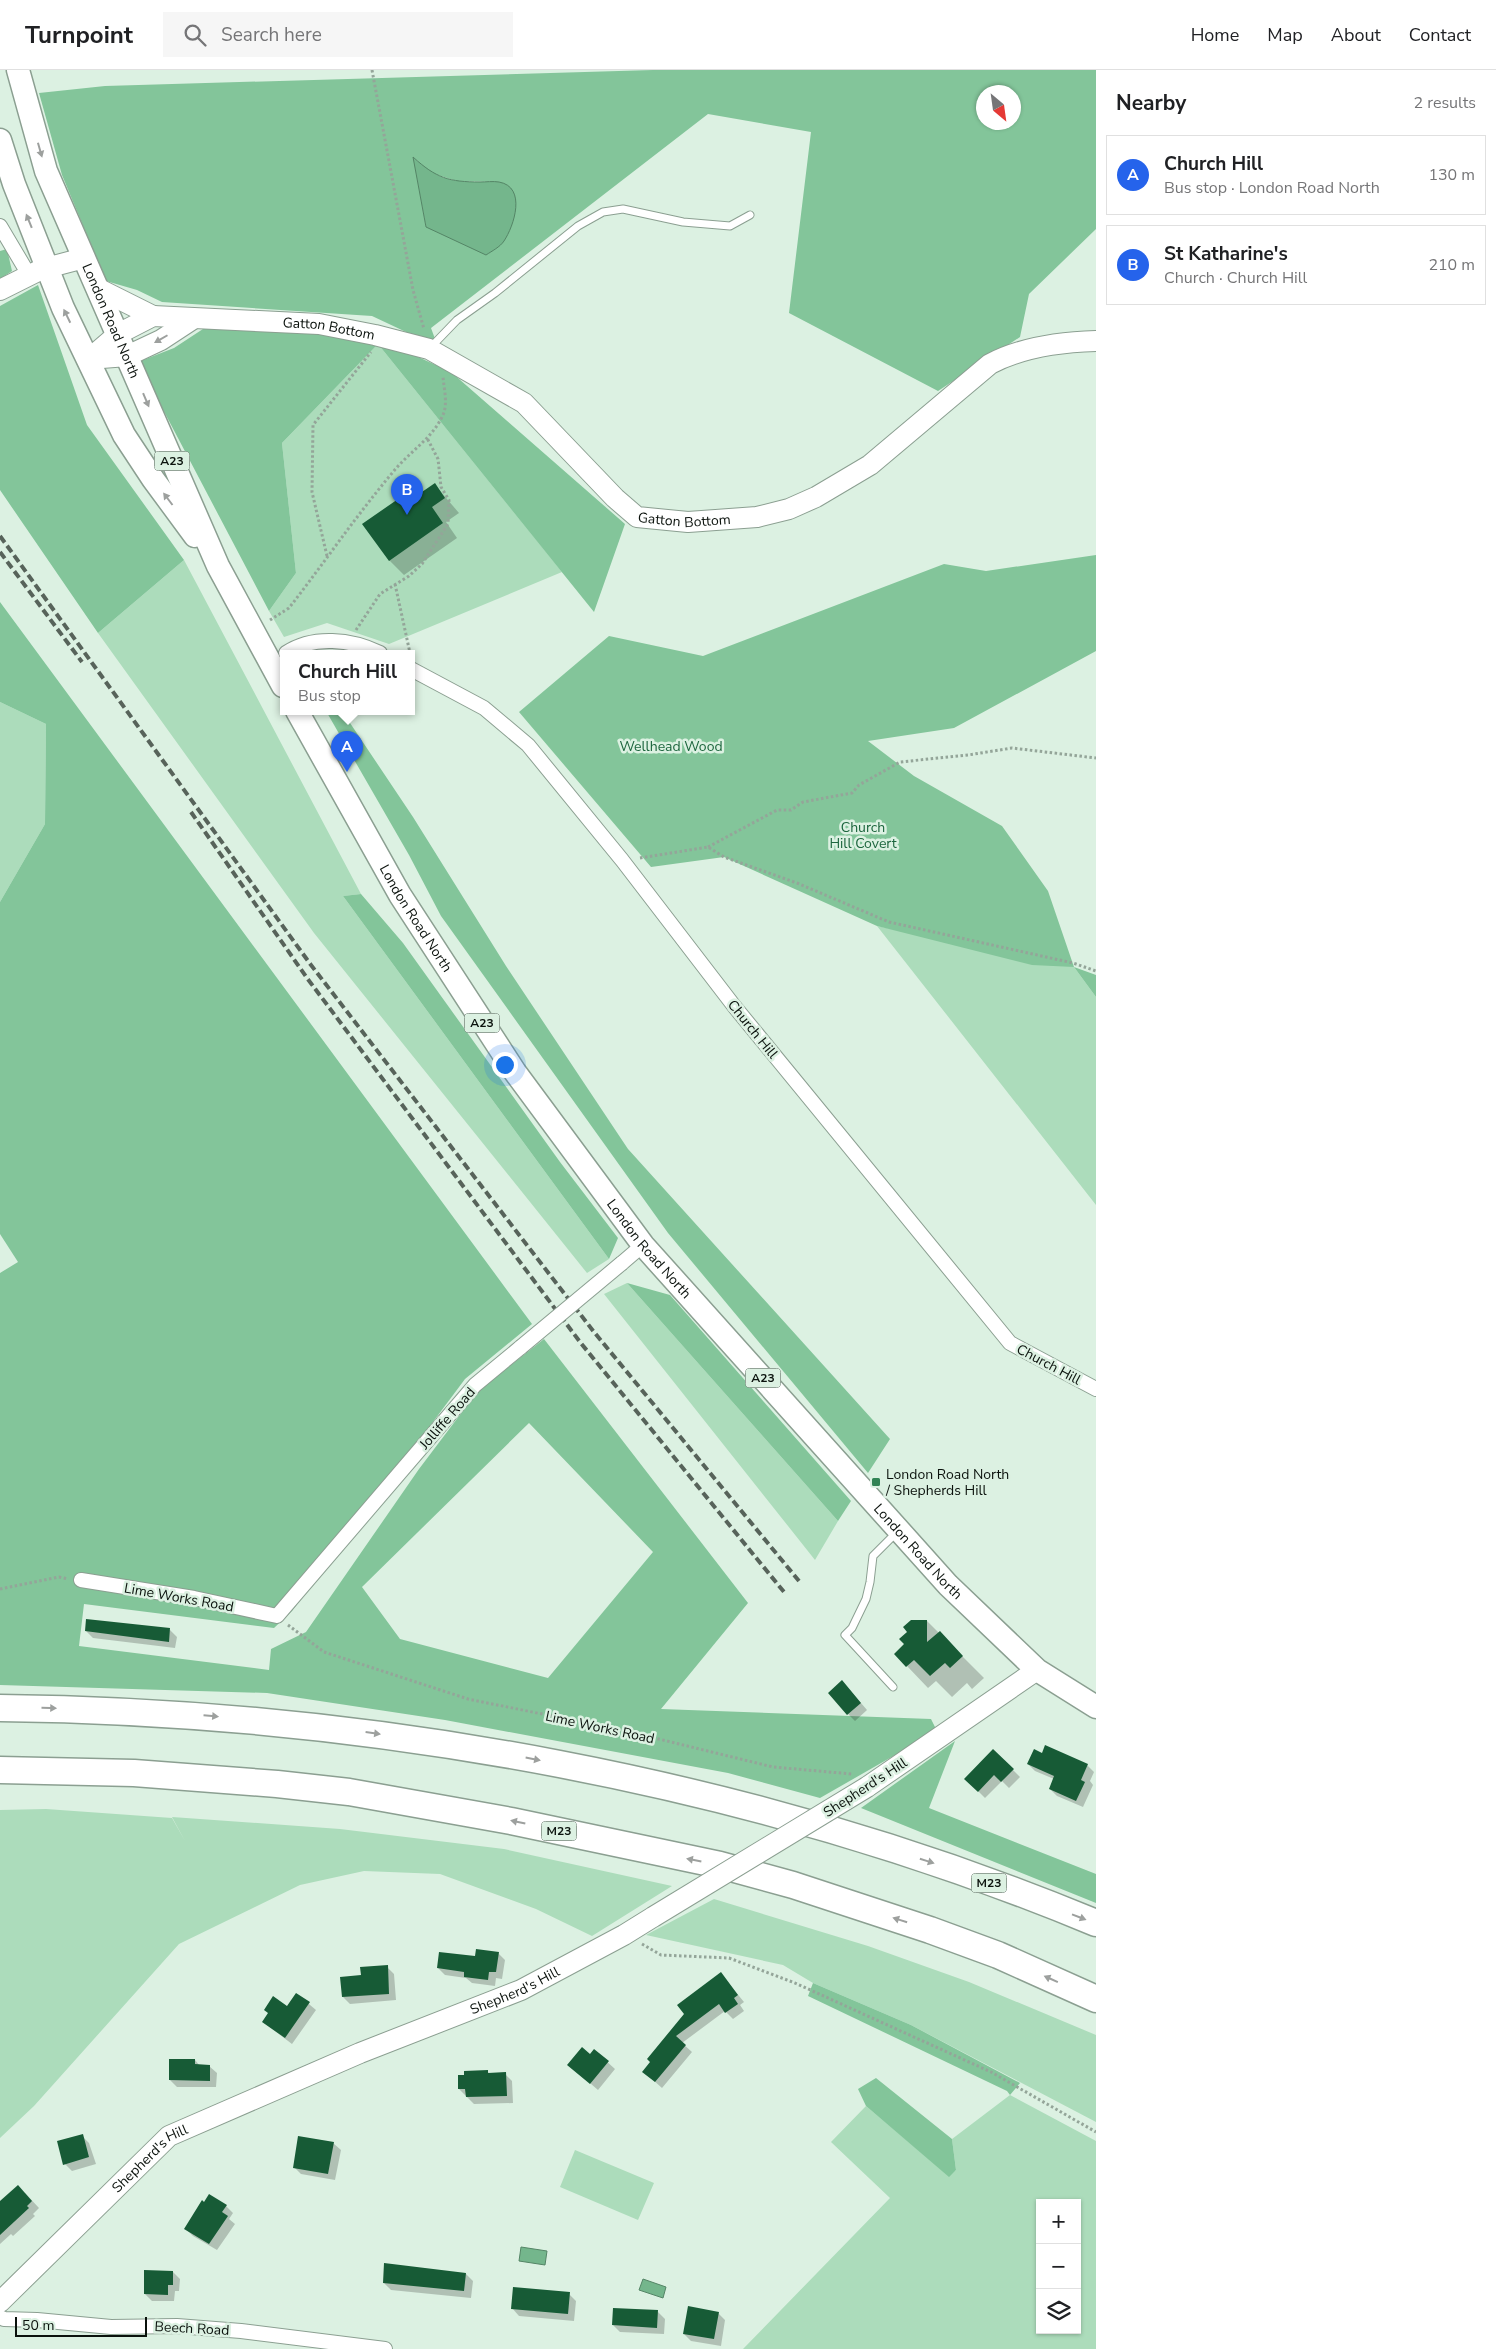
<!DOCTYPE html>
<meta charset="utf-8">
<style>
:root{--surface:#fff;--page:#f6f6f6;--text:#202124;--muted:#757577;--line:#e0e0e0;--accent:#2563eb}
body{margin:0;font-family:"Nunito Sans",sans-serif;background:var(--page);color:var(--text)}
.controls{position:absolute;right:15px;bottom:15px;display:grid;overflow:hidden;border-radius:0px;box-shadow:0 1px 4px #0004}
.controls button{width:45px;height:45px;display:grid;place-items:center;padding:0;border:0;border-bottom:1px solid var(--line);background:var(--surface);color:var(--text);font:25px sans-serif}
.compass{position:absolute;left:976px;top:15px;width:45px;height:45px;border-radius:50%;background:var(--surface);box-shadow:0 1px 4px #0004;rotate:151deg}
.scale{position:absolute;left:15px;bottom:12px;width:132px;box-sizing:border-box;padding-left:5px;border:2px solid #0b120d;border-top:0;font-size:14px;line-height:18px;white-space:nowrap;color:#0b120d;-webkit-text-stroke:4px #dcf1e2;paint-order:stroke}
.you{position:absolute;left:504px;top:994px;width:18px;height:18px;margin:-12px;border:4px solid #fff;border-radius:50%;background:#1a73e8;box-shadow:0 0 0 8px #1a73e833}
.badge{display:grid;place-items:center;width:32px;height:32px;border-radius:50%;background:var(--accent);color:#fff;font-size:16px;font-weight:700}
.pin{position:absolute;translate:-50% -41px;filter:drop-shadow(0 1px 2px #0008)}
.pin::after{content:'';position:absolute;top:26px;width:18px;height:15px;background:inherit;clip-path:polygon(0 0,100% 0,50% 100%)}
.popup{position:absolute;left:280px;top:580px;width:135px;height:65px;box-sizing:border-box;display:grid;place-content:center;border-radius:0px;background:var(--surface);filter:drop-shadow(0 1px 4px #0005);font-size:16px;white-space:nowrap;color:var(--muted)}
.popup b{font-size:19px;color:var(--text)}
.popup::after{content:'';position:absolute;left:50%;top:100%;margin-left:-10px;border:10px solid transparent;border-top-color:var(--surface)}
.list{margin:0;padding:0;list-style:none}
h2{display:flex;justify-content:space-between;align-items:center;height:65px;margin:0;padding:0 20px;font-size:21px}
h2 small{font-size:16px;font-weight:400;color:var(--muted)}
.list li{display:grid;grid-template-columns:32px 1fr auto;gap:15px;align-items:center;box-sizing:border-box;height:80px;margin:0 10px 10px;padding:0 10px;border:1px solid var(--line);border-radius:0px}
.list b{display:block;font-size:19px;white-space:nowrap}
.list p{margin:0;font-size:16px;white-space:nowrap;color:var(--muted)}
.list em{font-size:16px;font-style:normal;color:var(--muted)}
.icon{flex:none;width:28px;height:28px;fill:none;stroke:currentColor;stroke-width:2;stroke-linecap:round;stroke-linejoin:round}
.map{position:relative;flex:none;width:1096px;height:2279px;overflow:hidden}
header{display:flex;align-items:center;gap:30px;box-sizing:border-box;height:70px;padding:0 25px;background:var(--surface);border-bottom:1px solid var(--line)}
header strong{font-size:24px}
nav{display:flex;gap:28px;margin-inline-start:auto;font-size:18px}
.search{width:350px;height:45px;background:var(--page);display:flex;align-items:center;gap:12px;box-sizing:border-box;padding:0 18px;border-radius:0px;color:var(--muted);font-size:19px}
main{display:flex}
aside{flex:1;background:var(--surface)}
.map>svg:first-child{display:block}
</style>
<header>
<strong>Turnpoint</strong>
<div class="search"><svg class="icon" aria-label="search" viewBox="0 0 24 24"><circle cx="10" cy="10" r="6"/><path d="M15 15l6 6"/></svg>Search here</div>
<nav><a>Home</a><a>Map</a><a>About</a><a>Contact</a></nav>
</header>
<main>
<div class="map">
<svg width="1096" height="2279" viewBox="0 0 1096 2279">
<rect width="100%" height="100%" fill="#dcf1e2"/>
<path fill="#acdcbb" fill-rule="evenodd" d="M378 274 562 502 389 574 327 553 284 567 269 541 296 503 282 373Z
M184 490 361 824 343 826 609 1189 587 1203 314 863 98 563Z
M0 632 46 654 45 754 0 832Z
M877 856 1074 897 1096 927V1135Z
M627 1213 838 1451 815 1490 604 1224Z
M46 1739 172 1748 185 1771 172 1747 340 1759 504 1779 672 1816 592 1866 536 1839 440 1804 364 1801 300 1815 179 1874 34 2036 0 2068V1740Z
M714 1829 868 1876 969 1912 1096 1965V2052L911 1955 813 1913 783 1895 646 1865Z
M1010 2025 1096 2071V2279H743L890 2128 831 2072 866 2036 949 2106 956 2100 952 2069ZM1040 2133H1077V2260H1040Z
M575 2080 654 2113 638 2150 560 2117Z"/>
<path fill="#83c59a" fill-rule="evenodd" d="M653 0H1096V159L1029 224 1020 267 938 321 789 243 811 62 708 44 431 258 438 277 372 246 162 232 137 220 106 211 62 105 39 23 105 16ZM984 22H1014V52H984ZM414 88 431 103 457 111 501 112 426 157Z
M7 179 12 201 0 209V181Z
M38 215 87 355 184 490 98 563 0 420V236Z
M246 258 368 264 451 302 625 454 594 542 378 274 282 373 296 503 269 541 138 292 174 278 203 259Z
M1096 485V581L954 658 868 671 914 706 1002 756 1048 821 1074 897 1096 905V927L1074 897 1032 895 877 856 724 787 651 797 519 642 609 566 703 586 944 494 986 501Z
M0 532 532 1254 465 1309 292 1541 274 1558 84 1534 79 1576 269 1600 271 1579 306 1562 419 1399 478 1321 544 1269 748 1533 661 1639 931 1649 937 1661 820 1728 728 1703 445 1650 267 1623 0 1615V1203L18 1192 0 1164V832L45 754 46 654 0 632ZM529 1353 653 1482 548 1608 400 1569 362 1517Z
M326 641H342L413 747 506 896 628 1079 890 1369 868 1403 668 1163 441 846 409 785Z
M361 824 403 873 560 1092 618 1168 609 1189 343 826Z
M627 1213 670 1225 851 1431 838 1451Z
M955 1671 929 1738 1096 1804V1833L861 1738Z
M813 1913 911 1955 1020 2013 1010 2025 1007 2021 808 1926Z
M876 2008 952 2069 956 2100 949 2107 866 2036 858 2019Z"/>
<path fill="#74b68c" stroke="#548566" d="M413 87C436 108 449 112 480 112 486 112 493 111 499 112 527 117 514 156 504 171 500 177 492 181 486 185L426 157Z
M521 2177 547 2181 545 2195 519 2191Z
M643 2209 666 2217 663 2228 639 2220Z"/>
<path fill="#0003" d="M435 415 459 443 446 452 457 468 404 505 390 491 364 455 414 419 420 425Z
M927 1551 984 1608 972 1619 967 1613 952 1627 936 1611 928 1618 907 1596Z
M170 1560 177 1567 175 1578 93 1568 86 1561Z
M849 1619 867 1640 855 1651 848 1644Z
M993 1680 1020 1707 1009 1718 1002 1711 985 1728 966 1709Z
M1042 1684 1087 1695 1094 1702 1090 1711 1093 1715 1083 1737 1057 1726 1050 1719 1054 1709 1035 1701 1028 1694Z
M498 1883 505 1890 502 1909 496 1908 495 1916 472 1913 466 1908 445 1905 438 1898Z
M387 1897 394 1904 396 1930 350 1934 343 1927 362 1907Z
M721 1904 744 1932 740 1935 744 1941 733 1949 725 1941 682 1973 692 1982 662 2018 644 2002Z
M297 1924 316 1940 292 1974 263 1952 288 1938Z
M594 1980 615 1999 598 2020 576 2001Z
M195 1990 200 1996H209L217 2003 216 2017H177L170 2010Z
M487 2001 490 2004H505L512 2011 513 2033 474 2034 459 2019Z
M82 2066 89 2073 96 2094 72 2101 65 2094Z
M333 2073 341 2080 335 2110 301 2104 294 2097Z
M25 2123 39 2138 33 2144 35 2146 13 2166 11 2164 0 2174V2132Z
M226 2136 233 2143 229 2149 235 2154 217 2180 193 2166 186 2159Z
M173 2202 180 2209 179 2221H175L174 2231H152L145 2224Z
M466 2204 473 2211 471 2228 391 2220 384 2213Z
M569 2224 576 2231 574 2251 519 2246 512 2238Z
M658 2242 665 2249 664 2264 620 2262 613 2255Z
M718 2243 725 2250 721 2276 691 2271 684 2264Z"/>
<path fill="#175b36" d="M435 413 445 428 432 437 443 453 389 491 362 454 414 418 419 424Z
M86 1549 170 1558 169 1572 85 1561Z
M911 1550H927V1572L940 1561 963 1586 950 1598 945 1593 930 1606 914 1590 906 1597 894 1584 904 1574 899 1569 907 1562 903 1557Z
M842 1610 861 1633 847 1645 828 1623Z
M1045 1675 1088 1694 1081 1710 1085 1712 1076 1731 1049 1719 1054 1706 1027 1694 1034 1679 1042 1683Z
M993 1679 1014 1699 1001 1712 994 1705 978 1722 964 1709Z
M476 1879 499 1882 496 1902H489L488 1910 464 1907V1902L437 1898 439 1882 475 1886Z
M388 1895 389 1924 342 1927 340 1907 361 1905 360 1897Z
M721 1902 738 1925 734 1928 738 1934 725 1943 719 1934 676 1966 686 1975 655 2012 642 2002 650 1992 647 1989 684 1944 677 1935Z
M296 1923 310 1932 285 1968 262 1952 268 1943 264 1940 273 1926 287 1936Z
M582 1977 590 1984 594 1979 609 1991 590 2014 567 1995Z
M169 1989H195V1994L210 1995V2011L169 2010Z
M488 2000V2003L506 2002 507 2026 466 2027 465 2019H458V2005H464V2001Z
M83 2064 89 2087 63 2095 57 2071Z
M298 2066 334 2072 328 2104 293 2098Z
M18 2115 32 2131 27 2136 29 2138 0 2165V2131Z
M209 2124 227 2135 222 2142 228 2146 209 2174 184 2159 202 2130 204 2132Z
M384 2193 466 2203 464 2221 383 2213Z
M144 2200 173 2201V2215H168V2225L144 2224Z
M513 2217 570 2222 568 2244 511 2239Z
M688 2236 719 2242 714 2269 683 2264Z
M613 2238 658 2240 657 2258 612 2255Z"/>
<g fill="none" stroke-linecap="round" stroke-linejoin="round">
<g stroke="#8b9f91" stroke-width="9">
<path id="lane" d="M431 277 457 250 495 223 578 156 603 142 623 139 683 152 730 156 750 145
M893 1617 845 1565 852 1558 866 1529 870 1512 873 1486 896 1463"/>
</g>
<g stroke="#8b9f91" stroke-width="16">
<path id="street" d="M0 156 29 205
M286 583C313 565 351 569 380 583
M411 599 484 638 528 675 622 790 734 936 1010 1273 1096 1319
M622 1193 643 1175
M81 1510 194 1528 277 1546 475 1315 521 1277
M0 2247 4 2249 37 2250 111 2257 177 2256 241 2261 385 2279"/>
</g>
<g stroke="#8b9f91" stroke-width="22">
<g id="secondary">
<path d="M97 218 153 246"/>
<path d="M0 220 42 199 84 188"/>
<path id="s1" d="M89 289 118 264 153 246 319 254 375 265 429 279 524 333 615 428 637 447 688 452 757 447 789 439 816 427 870 395 990 294C1022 277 1060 272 1096 271"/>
<path d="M89 289 127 286 161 270 193 249"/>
<path d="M867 1717 1037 1600"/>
<path id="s2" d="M0 2232 169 2066 360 1983 521 1920 624 1865 653 1847"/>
</g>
</g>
<g stroke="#8b9f91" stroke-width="25">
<g id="primary">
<path id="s3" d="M18 0 46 101 84 188 218 496 283 616"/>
<path d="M0 70 14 114 63 238 124 365 153 409 195 466"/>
<path id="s4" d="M297 641 400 825 515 1002 643 1175 948 1515 1037 1600 1096 1637"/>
</g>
</g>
<g stroke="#8b9f91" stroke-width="29">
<path id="highway" d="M0 1638C369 1642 754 1711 1096 1853
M0 1700 134 1703 277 1714 349 1722 511 1751 720 1795 793 1815 930 1860 998 1885 1096 1929"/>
</g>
<path stroke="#94a599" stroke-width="3" stroke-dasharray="2.5 2.5" stroke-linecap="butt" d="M372 0 413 220 424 259
M327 486 312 422 313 355 371 282
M395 514 410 583
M270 550 289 538C324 493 356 446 393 402 409 382 432 369 443 345 448 333 444 319 443 307
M356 560 380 524 409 506 422 494 448 454 449 430 441 417 438 389 427 368
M708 777 777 740H791L803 732 852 723 859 715 900 692 968 685 1012 678 1096 688
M640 788 708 777 724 787 797 813 889 852 1073 893 1096 901
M0 1519 59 1507 68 1509
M288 1555 324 1582 468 1629 626 1661 773 1697 852 1704
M642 1874 661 1885 729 1888 795 1913 991 2002 1096 2062"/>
<use href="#lane" stroke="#fff" stroke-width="7"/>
<use href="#street" stroke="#fff" stroke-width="14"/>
<use href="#secondary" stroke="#fff" stroke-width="20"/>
<use href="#primary" stroke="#fff" stroke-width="22"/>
<use href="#highway" stroke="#fff" stroke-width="26"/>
<path stroke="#57635a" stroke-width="4" stroke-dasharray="8 4" stroke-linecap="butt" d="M0 466 311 895 594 1262 799 1511
M0 482 82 592
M191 742 307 908 580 1272 784 1522"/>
<g stroke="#8b9f91" stroke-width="16" stroke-linecap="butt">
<path id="street-bridge" d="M521 1277 622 1193"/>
</g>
<g stroke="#8b9f91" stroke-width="22" stroke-linecap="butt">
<path id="secondary-bridge" d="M653 1847 867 1717"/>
</g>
<use href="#street-bridge" stroke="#fff" stroke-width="14"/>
<use href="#secondary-bridge" stroke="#fff" stroke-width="20"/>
</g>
<defs><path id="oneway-solid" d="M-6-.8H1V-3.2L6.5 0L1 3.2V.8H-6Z" transform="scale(1.25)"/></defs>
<g fill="#9da09e">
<use href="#oneway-solid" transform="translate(40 80) rotate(74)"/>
<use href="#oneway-solid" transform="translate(29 151) rotate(-112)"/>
<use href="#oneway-solid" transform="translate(67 246) rotate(-116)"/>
<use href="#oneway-solid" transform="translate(161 269) rotate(150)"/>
<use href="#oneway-solid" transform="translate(146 330) rotate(67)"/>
<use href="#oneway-solid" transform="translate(168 429) rotate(-127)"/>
<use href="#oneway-solid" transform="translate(49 1638) rotate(1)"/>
<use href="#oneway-solid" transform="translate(211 1646) rotate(5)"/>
<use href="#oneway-solid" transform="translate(373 1663) rotate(8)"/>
<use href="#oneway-solid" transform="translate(533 1689) rotate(11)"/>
<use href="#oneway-solid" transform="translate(518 1752) rotate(-168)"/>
<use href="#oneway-solid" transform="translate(694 1790) rotate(-169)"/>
<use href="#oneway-solid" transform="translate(927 1791) rotate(18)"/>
<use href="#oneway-solid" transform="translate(1079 1847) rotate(21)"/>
<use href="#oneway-solid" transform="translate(900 1850) rotate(-162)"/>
<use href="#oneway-solid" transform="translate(1051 1909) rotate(-156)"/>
</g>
<rect fill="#328355" stroke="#dcf1e2" stroke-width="2" x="871" y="1407" width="10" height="10" rx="2.5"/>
<g text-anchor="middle" stroke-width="5" stroke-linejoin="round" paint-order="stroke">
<g fill="#dcf1e2" stroke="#4a554d" stroke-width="1">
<rect x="154.5" y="381.5" width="35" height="19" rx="4"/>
<rect x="464.5" y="943.5" width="35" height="19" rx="4"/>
<rect x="745.5" y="1298.5" width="35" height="19" rx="4"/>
<rect x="541.5" y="1751.5" width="35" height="19" rx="4"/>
<rect x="971.5" y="1803.5" width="35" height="19" rx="4"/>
</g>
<g font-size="12" font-weight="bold" fill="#0b120d">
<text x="172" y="395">A23</text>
<text x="482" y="957">A23</text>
<text x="763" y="1312">A23</text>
<text x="559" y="1765">M23</text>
<text x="989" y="1817">M23</text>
</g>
<g font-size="14" fill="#0b120d" stroke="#dcf1e2">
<text dy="5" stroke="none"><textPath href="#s3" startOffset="268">London Road North</textPath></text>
<text dy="5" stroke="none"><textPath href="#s1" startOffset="254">Gatton Bottom</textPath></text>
<text dy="5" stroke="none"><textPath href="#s1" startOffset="674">Gatton Bottom</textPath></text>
<text dy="5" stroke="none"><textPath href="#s4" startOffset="239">London Road North</textPath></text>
<text transform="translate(753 959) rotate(51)" y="5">Church Hill</text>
<text dy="5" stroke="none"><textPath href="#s4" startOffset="644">London Road North</textPath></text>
<text transform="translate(1049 1294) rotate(28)" y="5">Church Hill</text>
<text transform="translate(447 1348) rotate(-49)" y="5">Jolliffe Road</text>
<text dy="5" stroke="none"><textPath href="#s4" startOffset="1049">London Road North</textPath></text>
<text transform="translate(179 1527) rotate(10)" y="5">Lime Works Road</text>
<text transform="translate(600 1657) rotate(12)" y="5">Lime Works Road</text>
<text transform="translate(865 1717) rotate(-33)" y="5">Shepherd's Hill</text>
<text dy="5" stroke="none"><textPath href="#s2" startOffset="612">Shepherd's Hill</textPath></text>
<text dy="5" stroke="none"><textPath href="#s2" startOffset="208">Shepherd's Hill</textPath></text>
<text transform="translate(192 2258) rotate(3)" y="5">Beech Road</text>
</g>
<g font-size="14" fill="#1d663e" stroke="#dcf1e2">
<text x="671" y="681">Wellhead Wood</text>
<text x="863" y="762">Church<tspan x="863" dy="16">Hill Covert</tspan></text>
</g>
<g font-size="14" fill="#0b120d" stroke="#dcf1e2" text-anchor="start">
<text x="886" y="1409">London Road North<tspan x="886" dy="16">/ Shepherds Hill</tspan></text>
</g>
</g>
</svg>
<div class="controls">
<button>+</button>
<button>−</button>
<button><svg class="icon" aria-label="layers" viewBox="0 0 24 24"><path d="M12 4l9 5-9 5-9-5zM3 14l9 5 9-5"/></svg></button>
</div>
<svg class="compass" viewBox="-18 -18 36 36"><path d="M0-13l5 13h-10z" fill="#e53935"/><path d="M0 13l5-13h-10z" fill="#757577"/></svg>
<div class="scale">50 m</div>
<div class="you"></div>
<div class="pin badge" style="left:347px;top:702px">A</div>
<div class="popup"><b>Church Hill</b>Bus stop</div>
<div class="pin badge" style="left:407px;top:445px">B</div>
</div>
<aside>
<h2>Nearby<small>2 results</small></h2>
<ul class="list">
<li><span class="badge">A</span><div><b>Church Hill</b><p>Bus stop · London Road North</p></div><em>130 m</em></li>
<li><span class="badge">B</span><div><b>St Katharine's</b><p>Church · Church Hill</p></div><em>210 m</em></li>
</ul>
</aside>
</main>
